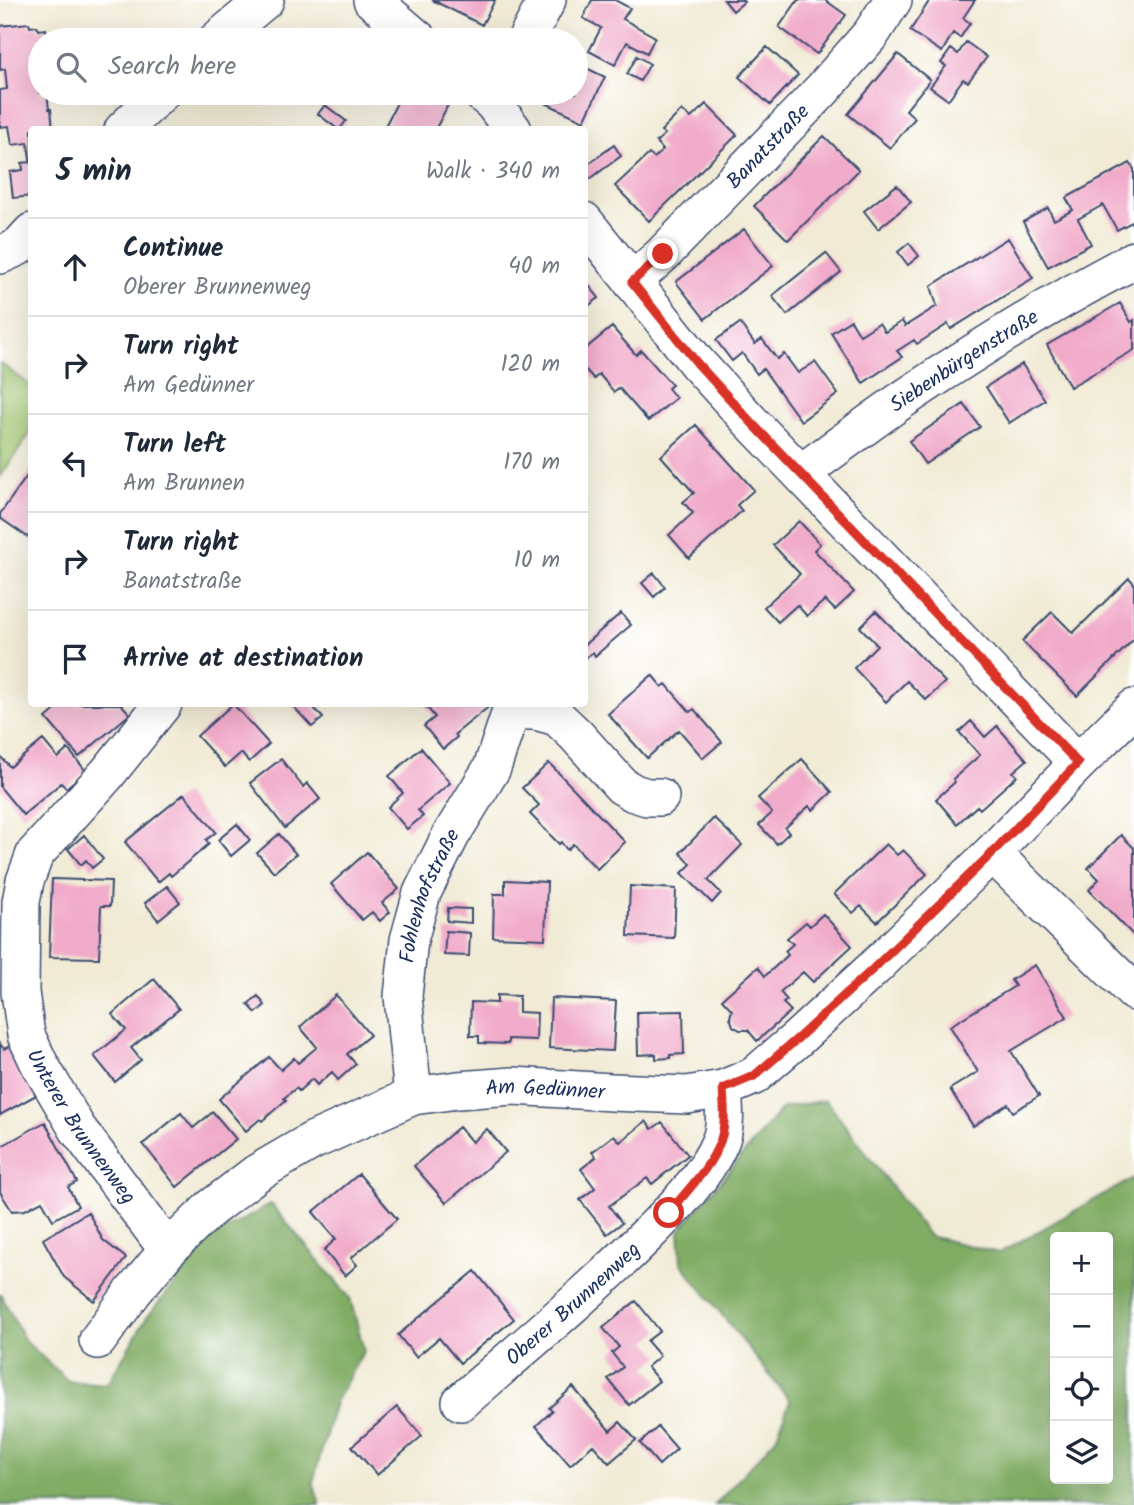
<!DOCTYPE html>
<meta charset="utf-8">
<style>
:root{--surface:#fff;--page:#f2f2f3;--text:#1f2937;--muted:#747a83;--line:#e0e1e3}
body{margin:0;font-family:Kalam,sans-serif;background:var(--page);color:var(--text)}
.controls{position:absolute;right:21px;bottom:21px;display:grid;overflow:hidden;border-radius:7px;box-shadow:0 7px 28px #0002}
.controls button{width:63px;height:63px;display:grid;place-items:center;padding:0;border:0;border-bottom:2px solid var(--line);background:var(--surface);color:var(--text);font:35px sans-serif}
.stop{position:absolute;width:21px;height:21px;margin:-16px;border:5px solid #d93025;border-radius:50%;background:#fff}
.stop.end{background:#d93025;border-color:#fff;box-shadow:0 2px 7px #0008}
.list{margin:0;padding:0;list-style:none}
h2{display:flex;justify-content:space-between;align-items:center;height:91px;margin:0;padding:0 28px;font-size:30px}
h2 small{font-size:23px;font-weight:400;color:var(--muted)}
.list li{display:grid;grid-template-columns:46px 1fr auto;gap:21px;align-items:center;box-sizing:border-box;height:98px;padding:0 28px;border-top:2px solid var(--line)}
.list b{display:block;font-size:26px;white-space:nowrap}
.list p{margin:0;font-size:23px;white-space:nowrap;color:var(--muted)}
.list em{font-size:23px;font-style:normal;color:var(--muted)}
.icon{flex:none;width:38px;height:38px;fill:none;stroke:currentColor;stroke-width:2;stroke-linecap:round;stroke-linejoin:round}
.map{position:relative;flex:none;width:1134px;height:1505px;overflow:hidden}
.search{position:absolute;background:var(--surface);box-shadow:0 7px 28px #0002;left:28px;top:28px;width:560px;height:77px;display:flex;align-items:center;gap:18px;box-sizing:border-box;padding:0 24px;border-radius:38px;color:var(--muted);font-size:26px}
.panel{position:absolute;background:var(--surface);box-shadow:0 7px 28px #0002;left:28px;top:126px;width:560px;height:581px;border-radius:7px}
.map>svg:first-child{display:block}
</style>
<div class="map">
<svg width="1134" height="1505" viewBox="0 0 1134 1505">
<rect width="100%" height="100%" fill="#fff"/>
<filter id="ink" filterUnits="userSpaceOnUse"><feTurbulence type="fractalNoise" baseFrequency=".0143" numOctaves="2"/><feDisplacementMap in="SourceGraphic" scale="14" xChannelSelector="R" yChannelSelector="G"/><feConvolveMatrix kernelMatrix="1 2 1 2 8 2 1 2 1" color-interpolation-filters="sRGB"/></filter>
<filter id="wash" filterUnits="userSpaceOnUse"><feTurbulence type="fractalNoise" baseFrequency=".00686" numOctaves="4" result="noise"/><feDisplacementMap in="SourceGraphic" scale="28" xChannelSelector="R" yChannelSelector="G"/><feGaussianBlur stdDeviation="1.57" result="paint"/><feColorMatrix in="noise" values="0 0 0 0 0 0 0 0 0 0 0 0 0 0 0 0 0 1.4 0 .05"/><feComposite in="paint" operator="in"/></filter>
<g filter="url(#wash)">
<rect width="100%" height="100%" fill="#f1ebd5"/>
<path fill="#a1c772" stroke="#5e7b68" stroke-width="2" d="M0 363 31 386V432L0 477Z"/>
<path fill="#80ac64" stroke="#4e6e61" stroke-width="2" fill-rule="evenodd" d="M826 1100 929 1236 999 1253 1134 1178V1505H715L776 1438 790 1401 681 1263 679 1231 782 1108ZM1055 1237H1108V1479H1055Z
M271 1204 350 1298 364 1350 335 1402 313 1482 320 1505H0V1293L25 1341 68 1381 107 1384 147 1317 212 1237Z"/>
<g id="blocks">
<path fill="#f1abca" d="M432 0H495L482 25Z
M592 0H615L630 8 623 19 655 37 647 53 627 42 615 65 589 51 601 28 583 18Z
M724 0H742L744 2 733 11Z
M798 0H825L846 15 817 54 779 27Z
M930 0H975L963 18 970 23 960 38 953 33 942 52 910 31Z
M29 23 30 27 37 26 38 30 46 29 47 40H40V93H47L49 109H51L53 130H32V160H30L28 143 12 145 9 126 0 127V90L7 89 5 69 0 70V26Z
M966 42 987 57 968 82 963 79 948 100 930 87 946 66 941 63 951 49 958 54Z
M767 47 798 75 770 105 739 77Z
M898 54 930 80 906 110 915 118 890 148 848 114Z
M637 56 650 64 640 81 627 74Z
M576 63 605 77 584 121 541 101 545 93H576Z
M402 93H424L448 105 435 130H383Z
M706 104 737 135 649 221 615 186 649 154 654 158 663 150 656 142 665 134 661 131 682 110 691 118Z
M325 105 346 121 339 130 318 114Z
M824 136 859 170 788 240 754 206Z
M614 145 621 156 590 179 584 172V167Z
M32 162V196L13 198 10 172 23 170 22 163Z
M1130 163 1134 169V221L1117 230 1103 205 1078 219 1091 244 1048 267 1023 222 1048 208 1054 220 1073 210 1066 198Z
M897 185 911 202 878 229 864 211Z
M744 229 773 266 705 319 676 282Z
M1008 238 1033 278 951 329 948 324 917 344 914 340 897 351 902 357 863 383 831 333 851 320 860 335 879 323 885 332 902 321 905 326 937 306 931 286Z
M909 243 919 256 908 265 898 252Z
M826 253 841 272 787 315 772 296Z
M584 279 599 298 584 309Z
M1120 303 1131 322 1134 320V350L1070 387 1047 345Z
M740 323 755 344 762 339 777 359 784 354 798 373 815 362 838 394 801 421 763 369 757 374 742 353 732 361 716 340Z
M612 327 636 355 641 350 672 385 668 388 676 398 648 421 619 388 614 392 599 374 594 379 584 368V350Z
M1022 364 1045 400 1009 423 986 387Z
M964 404 980 427 925 464 909 441Z
M696 425 754 490 737 505 742 511 689 558 669 535 693 513 683 502 694 493 661 456Z
M32 469V540L0 518V514Z
M799 521 820 544 814 550 854 592 835 610 825 600 807 616 797 605 778 622 764 607 800 574 773 545Z
M654 573 665 587 654 597 642 583Z
M1129 578 1134 583V639L1077 696 1022 641 1052 612 1073 633Z
M876 611 945 682 926 700 907 681 886 702 854 668 877 645 860 627Z
M621 613 631 625 595 656 593 652 584 659V645Z
M652 675 662 687 666 684 690 712 694 709 722 742 703 758 679 730 647 758 608 714Z
M58 704H121L130 714 79 757 46 718 60 706Z
M233 704 269 744 249 762 241 753 225 767 197 736Z
M291 704H315L312 706 323 718 312 727Z
M424 704H489L491 705 455 734 457 737 443 749 424 726 435 717Z
M971 721 985 737 997 726 1027 760 1013 772 1017 776 980 809 977 806 957 824 936 799 955 782 953 779 980 755 959 732Z
M43 740 58 758 68 749 86 771 66 788 61 783 23 815 0 787V756L10 767Z
M421 748 450 783 418 810 423 816 407 829 388 807 403 793 389 776Z
M281 759 303 787 307 783 320 799 285 828 250 783Z
M802 759 832 792 813 810 809 806 785 828 789 833 777 844 759 825 772 813 758 798Z
M549 763 625 842 597 869 573 844 567 850 561 842 559 844 530 814 539 805 522 788Z
M184 794 216 832 206 840 209 844 171 876 169 873 158 882 125 842Z
M714 818 742 845 708 880 721 893 712 903 682 873 691 864 680 853Z
M237 824 250 840 231 856 218 840Z
M279 834 296 854 274 872 257 853Z
M84 835 103 859 92 868 86 860 81 865 68 849Z
M1121 835 1134 848V936L1089 890 1099 879 1088 868Z
M886 844 897 855 903 850 927 874 877 922 861 906 853 913 834 894Z
M367 852 399 889 382 903 390 912 380 921 372 912 362 920 331 884Z
M52 879 111 881 110 906H101L99 958 49 957Z
M505 880 547 882 545 939 493 937 494 894H505Z
M167 886 180 902 158 920 145 903Z
M630 886 676 889 674 938 628 936Z
M448 908 471 909V923L447 921Z
M823 914 852 946 813 982 803 972 780 992 787 1000 783 1003 791 1011 757 1041 748 1030H740L733 1026 730 1017 732 1010 722 999 758 967 765 976 788 955 785 951 793 944 787 938 806 922 810 926Z
M446 931 470 933 469 956 444 955Z
M1035 965 1067 1017 1011 1051 1039 1096 1013 1112 1008 1104 973 1126 950 1089 978 1072 950 1026 1015 986 1011 980Z
M154 979 179 1009 131 1048 141 1060 115 1082 94 1056 126 1030 112 1014Z
M336 995 370 1035 347 1054 356 1064 338 1080 332 1072 317 1085 312 1079 299 1091 296 1088 284 1098 286 1100 262 1121 260 1119 246 1131 219 1099 269 1057 281 1070 294 1058 298 1063 317 1047 300 1027Z
M497 995 519 996V1012L537 1013 536 1040 508 1039V1044L479 1043V1036H470L471 1002 497 1003Z
M258 996 265 1005 256 1013 248 1004Z
M551 998 616 1001 613 1051 549 1048Z
M683 1011 684 1054 670 1055V1058L656 1059V1054L638 1055 637 1012Z
M0 1044 4 1049 11 1045 38 1094 0 1115Z
M213 1112 236 1139 177 1187 143 1144 181 1113 193 1128Z
M646 1121 652 1129 662 1122 688 1155 652 1184 647 1178 609 1206 622 1223 607 1234 580 1200 595 1188 581 1169 596 1157 592 1152 614 1135 620 1142Z
M45 1122 77 1182 68 1187 78 1206 53 1220 42 1201 25 1210 12 1211 0 1192V1147Z
M459 1127 472 1142 487 1129 506 1152 446 1203 414 1166Z
M359 1174 397 1219 351 1258 357 1265 345 1276 324 1250 336 1239 313 1212Z
M88 1212 103 1240 126 1258 94 1301 64 1277 43 1239Z
M475 1271 514 1319 460 1363 439 1338 416 1357 398 1335Z
M636 1301 660 1331 647 1341 660 1356 647 1367 659 1381 629 1405 608 1379 623 1367 612 1353 619 1347 603 1328Z
M573 1387 610 1431 620 1422 636 1440 609 1463 593 1445 570 1465 536 1426 552 1411 549 1408Z
M397 1407 422 1436 377 1475 352 1446Z
M658 1427 677 1449 659 1465 640 1443Z"/>
</g>
</g>
<g filter="url(#ink)">
<use href="#blocks" fill-opacity="0" stroke="#3b4b70" stroke-width="2"/>
<g fill="none" stroke-linecap="round" stroke-linejoin="round">
<g stroke="#3b4b70" stroke-width="40">
<g id="minor">
<path d="M372 0 419 40"/>
<path d="M217 40 265 0"/>
<path d="M526 40 547 0"/>
<path d="M481 93 493 103 513 130"/>
<path d="M123 130 161 93"/>
<path d="M584 221 697 363 750 421 1078 763"/>
<path d="M0 255 18 247 32 232"/>
<path id="s1" d="M632 282 663 254 822 90 871 34 893 0"/>
<path id="s2" d="M801 473C836 448 870 422 905 398 979 348 1055 301 1134 260"/>
<path id="s3" d="M163 704 107 774 35 854 25 881 21 902 20 992 26 1035 39 1063 77 1128 168 1250"/>
<path d="M511 711H535L557 717 575 734 622 786 634 793 647 797H660"/>
<path d="M992 853 1134 992"/>
<path id="s4" d="M413 1096 403 996 409 940 422 893 451 835 492 768 511 711 510 704"/>
<path id="s5" d="M98 1340 133 1292 168 1250 210 1209 257 1173 312 1141 413 1096 458 1090 513 1086 612 1092 687 1095 723 1089 754 1076 797 1039 874 968 992 853 1078 763 1134 708"/>
<path id="s6" d="M461 1402C524 1347 589 1293 648 1234 675 1207 705 1177 720 1142 727 1125 724 1106 723 1089"/>
</g>
</g>
<use href="#minor" stroke="#fff" stroke-width="37"/>
</g>
</g>
<g fill="none" stroke-linecap="round" stroke-linejoin="round" filter="url(#ink)">
<path stroke="#d93025" stroke-width="9" d="M663 254 632 282 697 363 750 421 1078 763 992 853 874 968 797 1039 754 1076 723 1089C724 1105 726 1123 721 1139 711 1168 687 1190 669 1213"/>
</g>
<g text-anchor="middle" stroke-width="6" stroke-linejoin="round" paint-order="stroke">
<g font-size="21" fill="#1b2f5e" stroke="#fff">
<text dy="7" stroke="none"><textPath href="#s1" startOffset="192">Banatstraße</textPath></text>
<text dy="7" stroke="none"><textPath href="#s2" startOffset="198">Siebenbürgenstraße</textPath></text>
<text dy="7" stroke="none"><textPath href="#s4" startOffset="205">Fohlenhofstraße</textPath></text>
<text dy="7" stroke="none"><textPath href="#s5" startOffset="539">Am Gedünner</textPath></text>
<text dy="7" stroke="none"><textPath href="#s3" startOffset="488">Unterer Brunnenweg</textPath></text>
<text dy="7" stroke="none"><textPath href="#s6" startOffset="149">Oberer Brunnenweg</textPath></text>
</g>
</g>
</svg>
<div class="controls">
<button>+</button>
<button>−</button>
<button><svg class="icon" aria-label="locate" viewBox="0 0 24 24"><circle cx="12" cy="12" r="6"/><path d="M12 2v4M12 18v4M2 12h4M18 12h4"/></svg></button>
<button><svg class="icon" aria-label="layers" viewBox="0 0 24 24"><path d="M12 4l9 5-9 5-9-5zM3 14l9 5 9-5"/></svg></button>
</div>
<div class="stop" style="left:669px;top:1213px"></div>
<div class="stop end" style="left:663px;top:254px"></div>
<div class="search"><svg class="icon" aria-label="search" viewBox="0 0 24 24"><circle cx="10" cy="10" r="6"/><path d="M15 15l6 6"/></svg>Search here</div>
<section class="panel">
<h2>5 min<small>Walk · 340 m</small></h2>
<ul class="list">
<li><svg class="icon" aria-label="ahead" viewBox="0 0 24 24"><path d="M12 20V5M6 11l6-6 6 6"/></svg><div><b>Continue</b><p>Oberer Brunnenweg</p></div><em>40 m</em></li>
<li><svg class="icon" aria-label="right" viewBox="0 0 24 24"><path d="M7 20v-9h11M14 6l5 5-5 5"/></svg><div><b>Turn right</b><p>Am Gedünner</p></div><em>120 m</em></li>
<li><svg class="icon" aria-label="left" viewBox="0 0 24 24"><path d="M17 20v-9H6M10 6l-5 5 5 5"/></svg><div><b>Turn left</b><p>Am Brunnen</p></div><em>170 m</em></li>
<li><svg class="icon" aria-label="right" viewBox="0 0 24 24"><path d="M7 20v-9h11M14 6l5 5-5 5"/></svg><div><b>Turn right</b><p>Banatstraße</p></div><em>10 m</em></li>
<li><svg class="icon" aria-label="arrive" viewBox="0 0 24 24"><path d="M6 21V4h12l-3 4 3 4H6"/></svg><div><b>Arrive at destination</b></div></li>
</ul>
</section>
</div>
